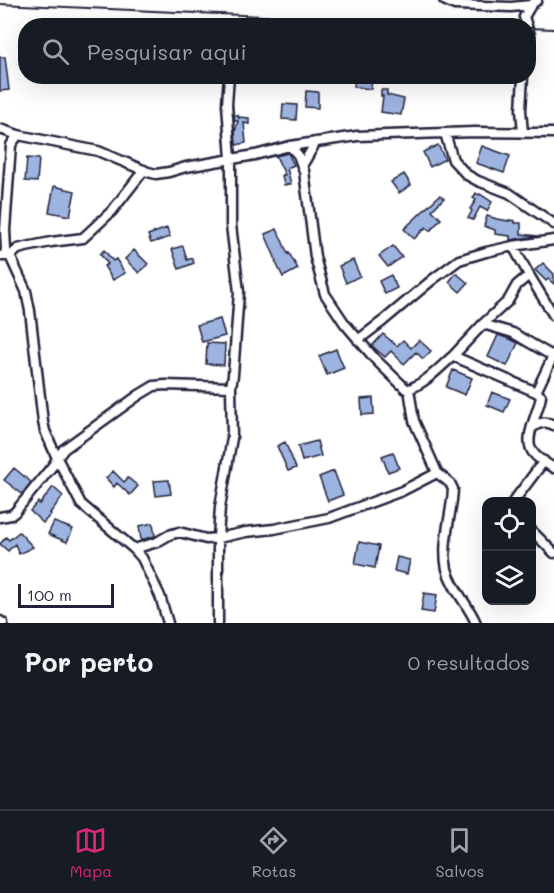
<!DOCTYPE html>
<html lang="pt">
<style>
:root{--surface:#171b24;--page:#242831;--text:#f1f3f6;--muted:#9ea1a6;--line:#363941;--accent:#db2777}
body{margin:0;font-family:Mali,sans-serif;background:var(--page);color:var(--text)}
.controls{position:absolute;right:18px;bottom:18px;display:grid;overflow:hidden;border-radius:12px;box-shadow:0 6px 24px #0002}
.controls button{width:54px;height:54px;display:grid;place-items:center;padding:0;border:0;border-bottom:2px solid var(--line);background:var(--surface);color:var(--text);font:30px sans-serif}
.scale{position:absolute;left:18px;bottom:15px;width:96px;box-sizing:border-box;padding-left:6px;border:3px solid #22223b;border-top:0;font-size:16px;line-height:21px;white-space:nowrap;color:#22223b;-webkit-text-stroke:4px #fff;paint-order:stroke}
.list{margin:0;padding:0;list-style:none}
h2{display:flex;justify-content:space-between;align-items:center;height:78px;margin:0;padding:0 24px;font-size:26px}
h2 small{font-size:20px;font-weight:400;color:var(--muted)}
.icon{flex:none;width:33px;height:33px;fill:none;stroke:currentColor;stroke-width:2;stroke-linecap:round;stroke-linejoin:round}
.map{position:relative;flex:none;width:554px;height:623px;overflow:hidden}
.search{position:absolute;background:var(--surface);box-shadow:0 6px 24px #0002;left:18px;right:18px;top:18px;height:66px;display:flex;align-items:center;gap:15px;box-sizing:border-box;padding:0 21px;border-radius:24px;color:var(--muted);font-size:22px}
.sheet{height:186px;background:var(--surface)}
nav{display:flex;justify-content:space-around;align-items:center;box-sizing:border-box;height:84px;border-top:2px solid var(--line);background:var(--surface);font-size:16px;color:var(--muted)}
nav a{display:grid;justify-items:center;gap:3px}
nav .on{color:var(--accent)}
.map>svg:first-child{display:block}
</style>
<div class="map">
<svg width="554" height="623" viewBox="0 0 554 623">
<rect width="100%" height="100%" fill="#fff"/>
<filter id="ink" filterUnits="userSpaceOnUse"><feTurbulence type="fractalNoise" baseFrequency=".0167" numOctaves="2"/><feDisplacementMap in="SourceGraphic" scale="12" xChannelSelector="R" yChannelSelector="G"/><feConvolveMatrix kernelMatrix="1 2 1 2 8 2 1 2 1" color-interpolation-filters="sRGB"/></filter>
<g filter="url(#ink)">
<path fill="#9db3e0" stroke="#22223b" stroke-width="1.5" d="M0 57H5L9 90 0 91Z
M355 76H372L371 89 354 87Z
M381 90H387V95L404 99 401 115 381 112 383 96H381Z
M306 91 318 92V108L305 107Z
M283 104 297 105 296 120 282 119Z
M234 115H238L239 119V117L249 118V124L244 123 246 143 236 145 235 132 238 121H235Z
M438 145 445 159 430 167 423 152Z
M482 146 510 156 504 173 476 163Z
M288 153 294 165 287 168 291 184 284 185 282 175H285L276 156Z
M27 158 39 159 37 182 25 181Z
M404 174 411 185 399 193 391 182Z
M54 186 75 191 70 216 49 212Z
M476 193 479 195 480 194 492 202 487 211 480 207 473 220 468 218 472 211 470 209 476 200 473 198Z
M440 195 444 198 432 210 441 219 430 231 426 227 424 230 422 228 423 230 414 239 404 229Z
M487 216 497 219 509 221V220L515 221V223H521V234L538 236 510 240V236L495 234V230L484 226Z
M167 228 170 237 151 243 148 235Z
M277 229 288 254 289 253 298 269 283 277 275 261 276 260 265 234Z
M183 246 187 260 192 258 194 263 179 269 172 249Z
M393 246 402 257 388 267 379 256Z
M104 250 113 261 116 259 125 273 113 280 104 266 108 264 100 254Z
M134 250 148 264 139 273 125 259Z
M353 260 360 276 346 283 339 266Z
M543 263 554 274V284L548 279 546 281 535 270Z
M456 273 468 283 460 292 449 282Z
M391 275 397 288 385 294 379 281Z
M220 319 225 336 202 342 197 325Z
M383 334 397 346 403 340 411 348 419 340 431 351 423 359 416 352 404 364 391 351 385 357 372 346Z
M498 335 510 339 518 343 507 366 488 357Z
M207 343 225 344 224 365 206 364Z
M336 349 344 368 327 375 319 356Z
M453 370 472 378 465 395 446 387Z
M492 392 510 399 504 412 487 405Z
M373 398 374 414 362 415 361 399Z
M317 441 321 456 302 461 298 446Z
M285 442 296 468 288 471 277 446Z
M393 452 399 468 388 472 382 456Z
M14 468 31 482 22 494 4 480Z
M113 471 124 482 128 478 138 486 130 495 117 483 114 487 106 478Z
M334 471 343 495 328 501 319 477Z
M169 480 171 494 156 496 154 481Z
M53 487 63 496 50 513 51 514 43 523 30 511 38 502 40 504Z
M54 522 73 529 67 542 48 534Z
M153 523 155 536 141 540 139 526Z
M19 532 33 547 19 554 15 544 8 551 0 544 6 537 9 540Z
M359 542 379 546 375 568 355 564Z
M397 557 410 560 407 574 394 571Z
M424 593 437 595 434 613 421 611Z"/>
<g fill="none" stroke-linecap="round" stroke-linejoin="round">
<g stroke="#22223b" stroke-width="13">
<path id="minor" d="M444 0 455 5 511 7 531 5 537 0
M527 26 524 17 531 5
M528 29 530 35 528 43
M523 76 521 110 523 133
M0 129 18 135 98 151 148 172 156 174 169 172 186 167 255 155 290 146 357 136 474 132 554 133
M445 133 453 160 467 175 478 181 509 193 554 224
M290 146 298 155 304 171 315 257 325 294 345 324 376 360 406 389H409
M302 166 316 142
M513 246 529 275 554 316
M0 256H10L18 249 26 247 51 242 83 238 112 211 144 170
M4 256 6 250 5 230 11 145 18 135
M10 256 26 291 30 311 43 422 45 431 57 458 81 504 134 549 142 558 160 596 168 623
M483 324 508 301 517 285 529 275
M358 340 383 321 432 280 459 260 486 252 513 246 554 240
M453 356 483 324 513 333 554 357
M409 389C426 383 440 367 453 356L536 392 541 396 540 401C537 413 525 438 531 449 534 457 547 464 554 468
M536 392 554 354
M532 428C539 422 545 421 554 425
M436 472 450 483 453 489C452 515 441 543 447 569 452 589 468 604 476 623
M513 502 544 461
M0 517 11 515 15 512 54 464 57 458 64 449 139 395 154 386 165 385 231 387
M532 531 554 553
M134 549 157 542 169 535 179 532 206 539 218 538 246 532 274 529 329 518 402 491 435 474 436 470 414 421 409 389
M0 621 3 623
M218 623V538L220 507 232 438 231 387 233 375 239 292 231 225V159L227 104 229 76"/>
</g>
<use href="#minor" stroke="#fff" stroke-width="8"/>
<path stroke="#22223b" stroke-width="2" d="M0 4 478 26
M528 28 554 29"/>
</g>
</g>
</svg>
<div class="controls">
<button><svg class="icon" aria-label="locate" viewBox="0 0 24 24"><circle cx="12" cy="12" r="6"/><path d="M12 2v4M12 18v4M2 12h4M18 12h4"/></svg></button>
<button><svg class="icon" aria-label="layers" viewBox="0 0 24 24"><path d="M12 4l9 5-9 5-9-5zM3 14l9 5 9-5"/></svg></button>
</div>
<div class="scale">100 m</div>
<div class="search"><svg class="icon" aria-label="search" viewBox="0 0 24 24"><circle cx="10" cy="10" r="6"/><path d="M15 15l6 6"/></svg>Pesquisar aqui</div>
</div>
<section class="sheet">
<h2>Por perto<small>0 resultados</small></h2>
<ul class="list">
</ul>
</section>
<nav>
<a class="on"><svg class="icon" aria-label="map" viewBox="0 0 24 24"><path d="M3 6l6-2 6 2 6-2v14l-6 2-6-2-6 2zM9 4v14M15 6v14"/></svg>Mapa</a>
<a><svg class="icon" aria-label="directions" viewBox="0 0 24 24"><path d="M12 3l9 9-9 9-9-9zM9 14v-3h6M13 9l2 2-2 2"/></svg>Rotas</a>
<a><svg class="icon" aria-label="saved" viewBox="0 0 24 24"><path d="M7 4h10v16l-5-4-5 4z"/></svg>Salvos</a>
</nav>
